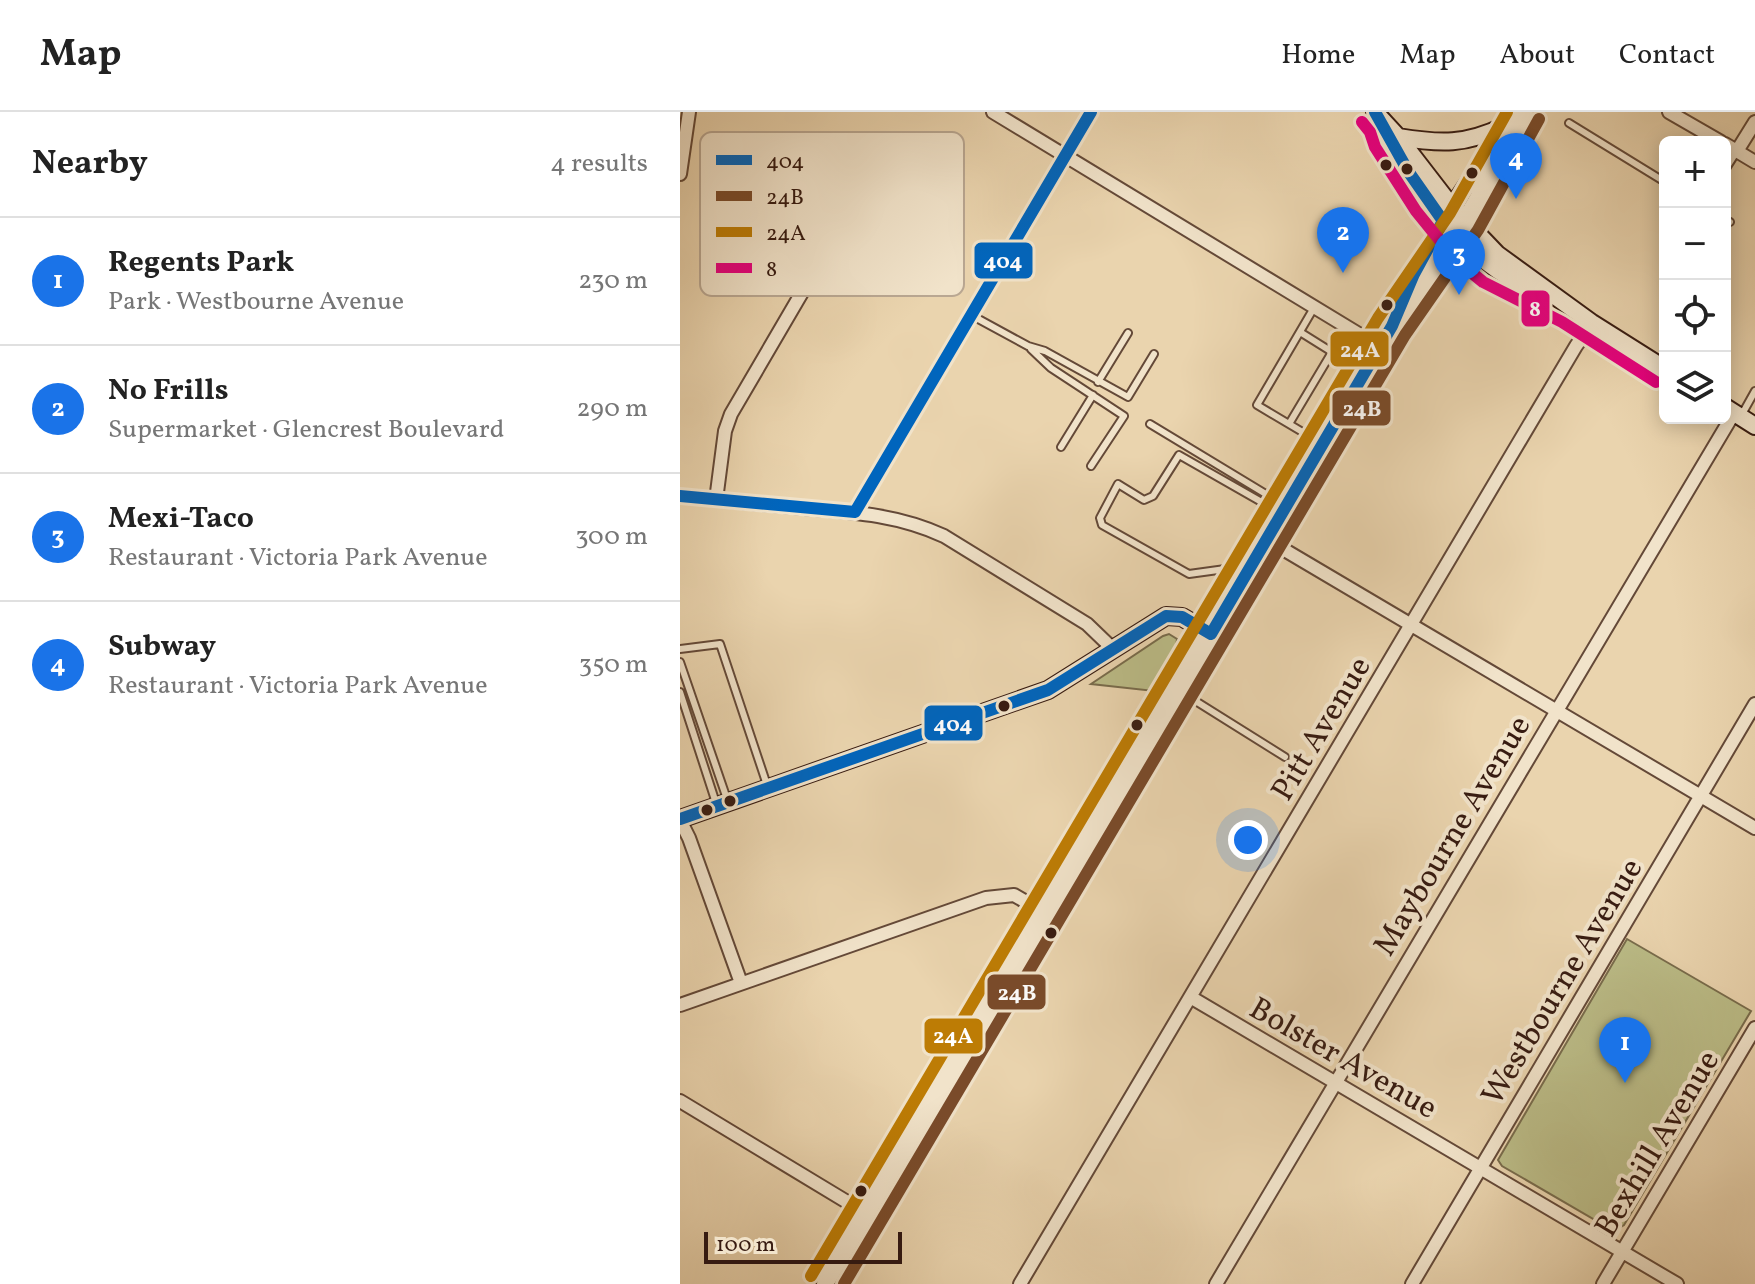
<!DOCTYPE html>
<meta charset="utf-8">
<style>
:root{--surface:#fff;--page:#f2f2f2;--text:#222;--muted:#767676;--line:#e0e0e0;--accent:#1a73e8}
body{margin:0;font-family:Vollkorn,serif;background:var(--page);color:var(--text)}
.controls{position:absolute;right:24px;top:24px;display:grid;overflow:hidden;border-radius:12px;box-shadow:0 4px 20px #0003}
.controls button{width:72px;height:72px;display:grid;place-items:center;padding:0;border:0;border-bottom:2px solid var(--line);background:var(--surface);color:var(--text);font:40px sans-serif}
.scale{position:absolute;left:24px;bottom:20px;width:198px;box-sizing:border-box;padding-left:8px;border:4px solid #371b11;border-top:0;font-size:22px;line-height:28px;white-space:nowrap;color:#371b11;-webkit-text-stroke:6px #f1e3ca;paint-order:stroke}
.you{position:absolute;left:568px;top:728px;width:28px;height:28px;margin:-20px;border:6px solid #fff;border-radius:50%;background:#1a73e8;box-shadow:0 0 0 12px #1a73e833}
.badge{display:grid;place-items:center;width:52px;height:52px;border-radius:50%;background:var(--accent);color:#fff;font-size:26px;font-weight:700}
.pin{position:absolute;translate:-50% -66px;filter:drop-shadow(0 2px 4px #0008)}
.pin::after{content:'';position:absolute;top:42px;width:28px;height:24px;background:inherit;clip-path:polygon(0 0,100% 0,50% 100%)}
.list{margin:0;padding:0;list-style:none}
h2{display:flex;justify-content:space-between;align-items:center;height:104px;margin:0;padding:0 32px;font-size:34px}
h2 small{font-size:26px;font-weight:400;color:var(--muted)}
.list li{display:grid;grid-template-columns:52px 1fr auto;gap:24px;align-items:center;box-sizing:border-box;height:128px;padding:0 32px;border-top:2px solid var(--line)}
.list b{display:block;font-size:30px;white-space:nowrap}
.list p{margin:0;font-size:26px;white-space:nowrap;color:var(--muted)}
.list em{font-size:26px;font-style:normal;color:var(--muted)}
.icon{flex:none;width:44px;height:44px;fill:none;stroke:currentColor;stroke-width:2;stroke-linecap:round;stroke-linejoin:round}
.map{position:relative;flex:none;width:1075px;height:1172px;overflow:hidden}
header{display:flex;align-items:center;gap:48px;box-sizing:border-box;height:112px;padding:0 40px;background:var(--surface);border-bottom:2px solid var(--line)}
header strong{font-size:38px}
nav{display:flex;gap:44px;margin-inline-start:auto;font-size:28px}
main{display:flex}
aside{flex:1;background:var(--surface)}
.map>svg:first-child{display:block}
</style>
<header>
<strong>Map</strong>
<nav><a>Home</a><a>Map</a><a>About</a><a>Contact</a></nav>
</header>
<main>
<aside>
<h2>Nearby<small>4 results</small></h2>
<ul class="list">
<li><span class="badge">1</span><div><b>Regents Park</b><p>Park · Westbourne Avenue</p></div><em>230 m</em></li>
<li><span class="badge">2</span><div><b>No Frills</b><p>Supermarket · Glencrest Boulevard</p></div><em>290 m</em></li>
<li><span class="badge">3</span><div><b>Mexi-Taco</b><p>Restaurant · Victoria Park Avenue</p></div><em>300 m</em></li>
<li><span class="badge">4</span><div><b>Subway</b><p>Restaurant · Victoria Park Avenue</p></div><em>350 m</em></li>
</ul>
</aside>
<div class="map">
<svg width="1075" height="1172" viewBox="0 0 1075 1172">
<rect width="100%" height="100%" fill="#ead4ae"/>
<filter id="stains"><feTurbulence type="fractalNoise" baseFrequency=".0025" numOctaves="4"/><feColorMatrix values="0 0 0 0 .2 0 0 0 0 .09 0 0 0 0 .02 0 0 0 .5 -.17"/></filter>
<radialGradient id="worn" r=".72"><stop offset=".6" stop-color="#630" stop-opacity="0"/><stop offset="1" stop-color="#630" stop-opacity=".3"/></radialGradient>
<path fill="#bbbc87" stroke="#796c4c" stroke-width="2" d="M489 522 497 527 495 543 474 579 411 572 483 524Z
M947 827 1071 899 944 1113 934 1119 822 1054 818 1048Z"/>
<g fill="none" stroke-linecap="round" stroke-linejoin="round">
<g stroke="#644938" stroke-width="10">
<path id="lane" d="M889 11 985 70
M1045 58 1057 39
M1045 107 1050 110
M635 194 577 293 641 331
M291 203 348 234 365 239 448 285 474 242
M351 237 371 256 444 304 411 354
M418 270 448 221
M1061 304 1075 279
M470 312 604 393
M609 312 652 240 620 220
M381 335 413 283
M567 454 509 462 422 413 420 406 438 372 464 388 473 384 499 343 599 400
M0 537 40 532 88 676
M0 550 47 687
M498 578 605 645
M0 580 36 691"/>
</g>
<g stroke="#644938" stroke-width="16">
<path id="street" d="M313 0 700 235
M989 0 1041 30
M1045 32 1075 50
M1057 39 1075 10
M0 62 9 0
M0 384C41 388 83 392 124 396 173 400 219 403 264 424L407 512 434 538
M36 388 45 319 51 302 155 124
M175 400 411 0
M586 427 1075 716
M0 708 9 726 61 871
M512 886 997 1172
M0 893 306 786 334 783 365 801
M0 989 187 1102
M340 1172 896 234 912 211
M536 1172 1054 301
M732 1172 1075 592
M923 1172 1075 916"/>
</g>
<g stroke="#371b11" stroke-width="20">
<path id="secondary" d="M695 0 718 25 772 95 817 142 912 211 985 257
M718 25C761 32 785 33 825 14
M713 34C755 102 784 147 860 182
M724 187 763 109 836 0
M1045 295 1075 314
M0 707 368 578 486 504 502 505 531 522
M145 1172 712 214 784 110 832 27 845 0"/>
</g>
<use href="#lane" stroke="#f1e3ca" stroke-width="6"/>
<use href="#street" stroke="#f1e3ca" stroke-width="12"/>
<use href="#secondary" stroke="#f1e3ca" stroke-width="16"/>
<g stroke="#f1e3ca" stroke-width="18">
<path id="bus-1" d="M695 0 728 59 763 109
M0 384 175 400
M175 400 411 0
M531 522 712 214 734 162 763 109
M0 707 368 578 486 504 502 505 531 522"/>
</g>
<g stroke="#f1e3ca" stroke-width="18">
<path id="bus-2" d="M164 1172 725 223 798 118 859 7"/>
</g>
<g stroke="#f1e3ca" stroke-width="18">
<path id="bus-3" d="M131 1164 698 206 770 101 827 0"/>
</g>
<g stroke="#f1e3ca" stroke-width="18">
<path id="bus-4" d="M682 10 690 20 695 35 736 99 775 147 803 170 882 210 976 270"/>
</g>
<use href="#bus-1" stroke="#0065bd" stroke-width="12"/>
<use href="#bus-2" stroke="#7a4b2a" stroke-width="12"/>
<use href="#bus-3" stroke="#bd7c05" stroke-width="12"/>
<use href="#bus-4" stroke="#e5007d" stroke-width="12"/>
</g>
<g fill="#371b11" stroke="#f1e3ca" stroke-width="3">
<circle cx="706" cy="53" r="7"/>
<circle cx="727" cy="57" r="7"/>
<circle cx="792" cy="61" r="7"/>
<circle cx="707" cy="193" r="7"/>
<circle cx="324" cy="594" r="7"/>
<circle cx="457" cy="613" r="7"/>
<circle cx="50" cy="689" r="7"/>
<circle cx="27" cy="698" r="7"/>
<circle cx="371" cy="821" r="7"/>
<circle cx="181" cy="1079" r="7"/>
</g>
<g text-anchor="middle" stroke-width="8" stroke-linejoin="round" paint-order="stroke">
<g font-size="32" fill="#371b11" stroke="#f1e3ca">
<text transform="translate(640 616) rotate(-59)" y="11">Pitt Avenue</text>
<text transform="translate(771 723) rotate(-59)" y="11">Maybourne Avenue</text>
<text transform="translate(881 869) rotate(-59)" y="11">Westbourne Avenue</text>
<text transform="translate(664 945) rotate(30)" y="11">Bolster Avenue</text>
<text transform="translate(976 1031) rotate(-59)" y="11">Bexhill Avenue</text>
</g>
</g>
<rect x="20" y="20" width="264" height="164" rx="12" fill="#f1e3ca" stroke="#b9a792" stroke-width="2"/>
<rect x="36" y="43" width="36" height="10" fill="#0065bd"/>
<rect x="36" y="79" width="36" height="10" fill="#7a4b2a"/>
<rect x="36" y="115" width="36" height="10" fill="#bd7c05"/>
<rect x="36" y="151" width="36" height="10" fill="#e5007d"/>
<g font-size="22" fill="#371b11">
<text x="86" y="56">404</text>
<text x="86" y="92">24B</text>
<text x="86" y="128">24A</text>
<text x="86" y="164">8</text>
</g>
<g stroke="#f1e3ca" stroke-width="3">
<rect x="293" y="129" width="61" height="39" rx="8" fill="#0065bd"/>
<rect x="840" y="177" width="31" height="39" rx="8" fill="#e5007d"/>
<rect x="649" y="218" width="61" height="38" rx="8" fill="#bd7c05"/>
<rect x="651" y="277" width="61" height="38" rx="8" fill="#7a4b2a"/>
<rect x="243" y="592" width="61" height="38" rx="8" fill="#0065bd"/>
<rect x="306" y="861" width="61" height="38" rx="8" fill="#7a4b2a"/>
<rect x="243" y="905" width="61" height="38" rx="8" fill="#bd7c05"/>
</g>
<g font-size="22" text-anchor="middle" font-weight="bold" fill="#fff">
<text x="323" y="156">404</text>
<text x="855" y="204">8</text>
<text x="680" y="245">24A</text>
<text x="682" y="304">24B</text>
<text x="273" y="619">404</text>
<text x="337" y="888">24B</text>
<text x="273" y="931">24A</text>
</g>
<rect width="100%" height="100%" filter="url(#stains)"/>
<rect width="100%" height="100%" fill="url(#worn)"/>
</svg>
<div class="controls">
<button>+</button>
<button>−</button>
<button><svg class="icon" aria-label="locate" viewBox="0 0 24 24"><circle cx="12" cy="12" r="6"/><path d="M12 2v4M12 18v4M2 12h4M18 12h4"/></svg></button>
<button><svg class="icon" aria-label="layers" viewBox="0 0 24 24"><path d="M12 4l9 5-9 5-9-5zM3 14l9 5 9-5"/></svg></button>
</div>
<div class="scale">100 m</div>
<div class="you"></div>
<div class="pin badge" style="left:945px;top:971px">1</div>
<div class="pin badge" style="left:663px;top:161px">2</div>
<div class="pin badge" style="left:779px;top:183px">3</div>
<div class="pin badge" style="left:836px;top:87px">4</div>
</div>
</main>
